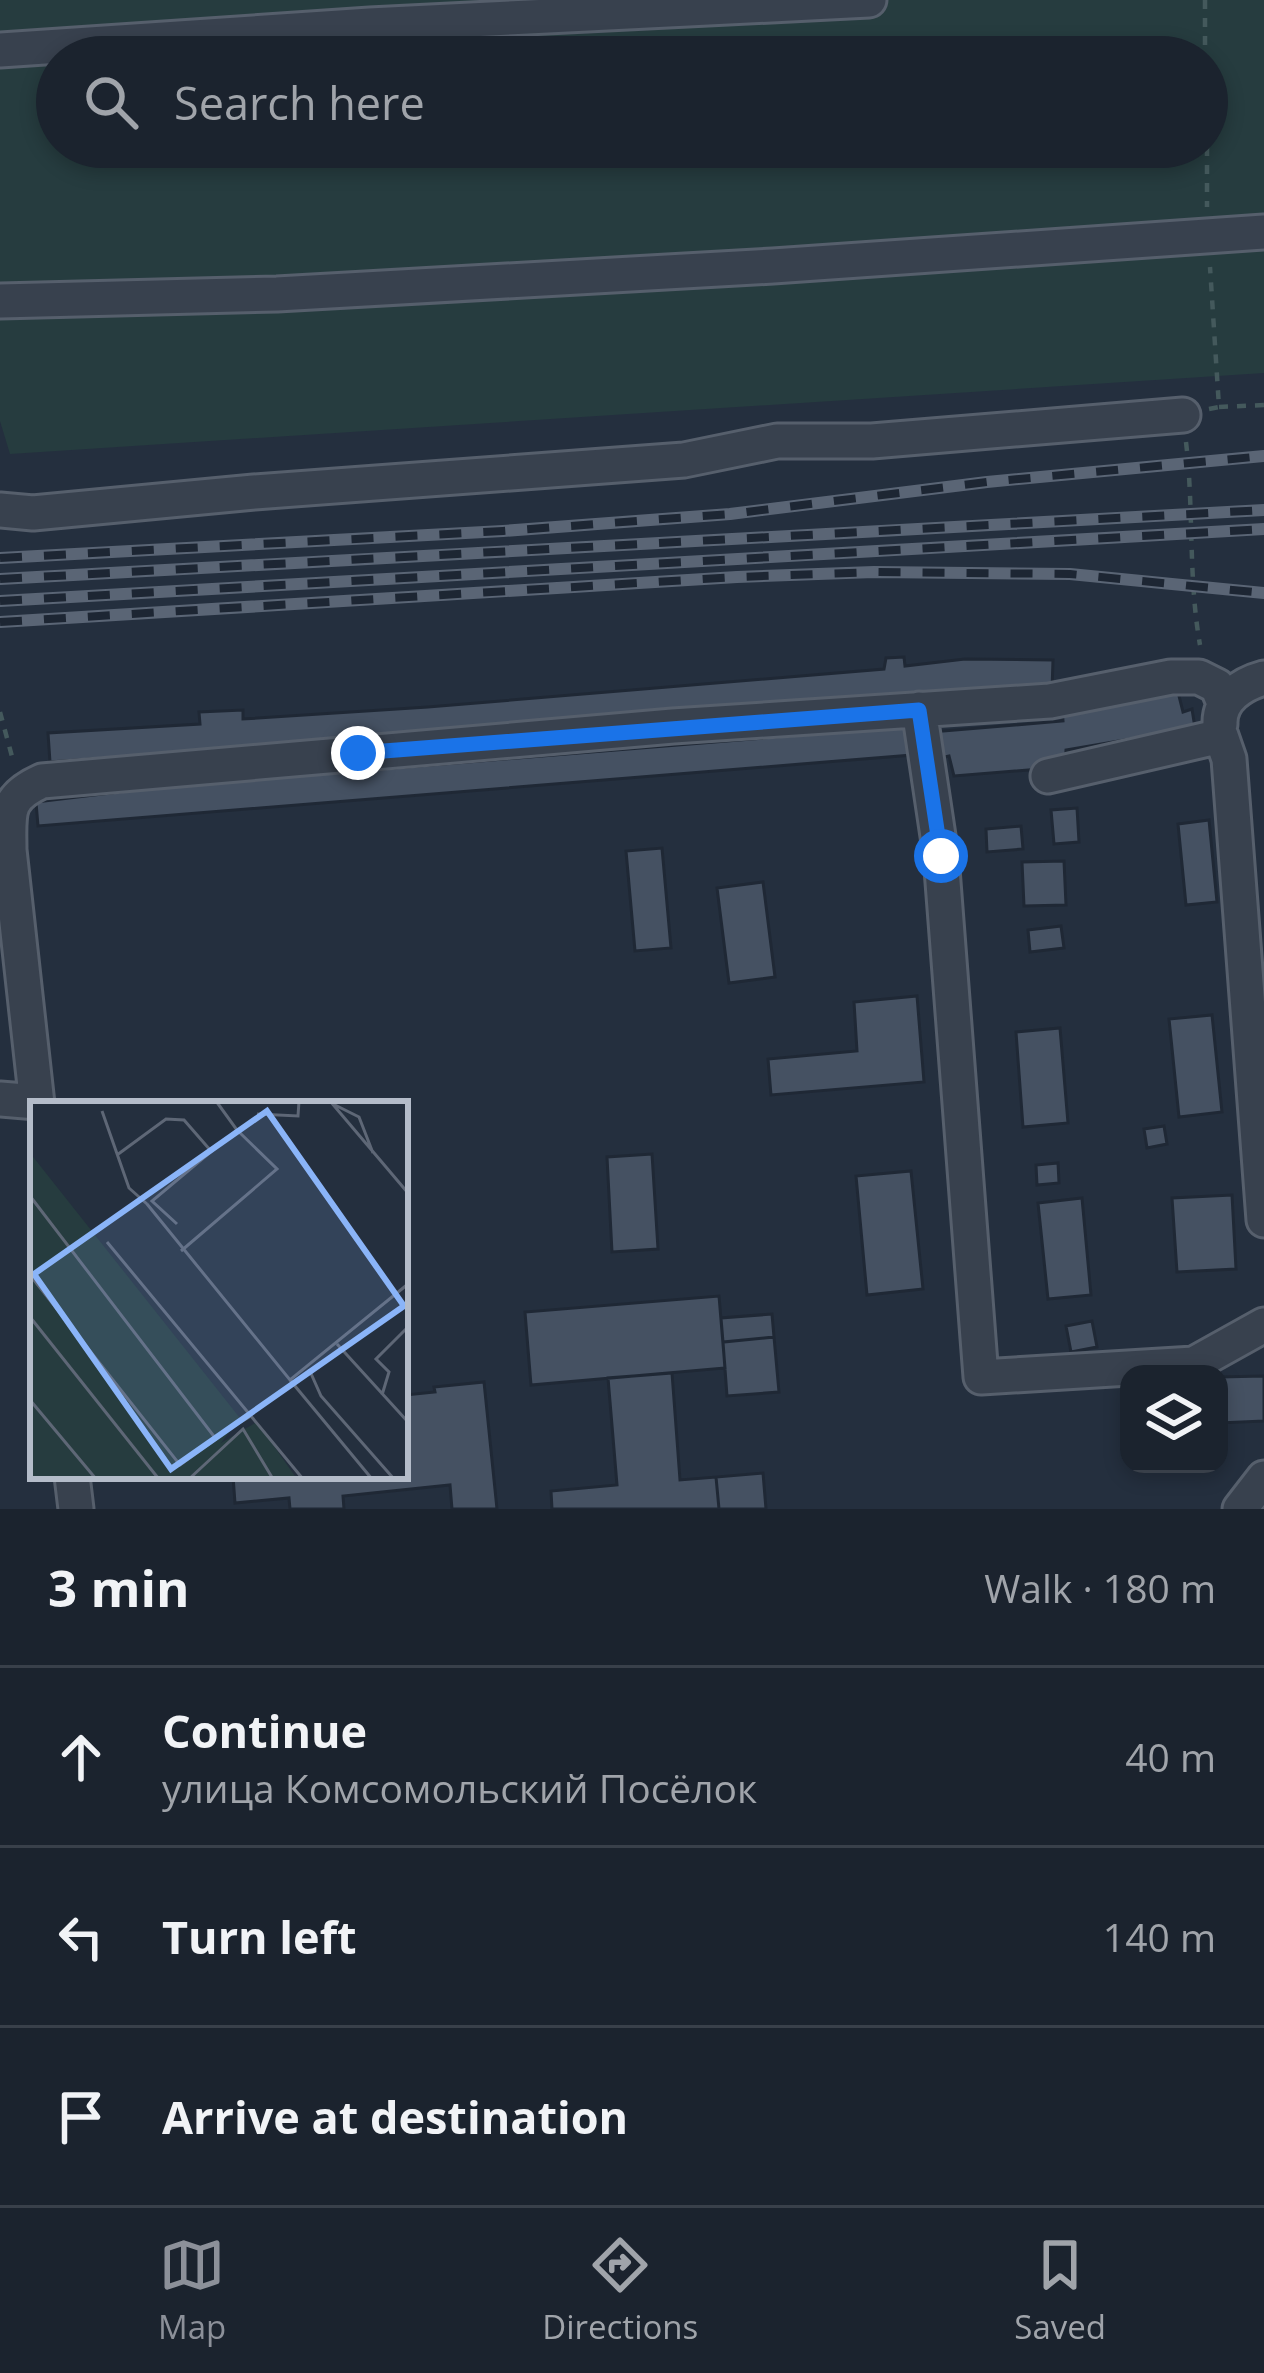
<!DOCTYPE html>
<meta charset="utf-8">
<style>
:root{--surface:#1b232e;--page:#242b36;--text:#f1f3f6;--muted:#a0a4aa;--line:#39404a;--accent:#8c9099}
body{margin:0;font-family:"Open Sans",sans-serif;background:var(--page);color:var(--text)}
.controls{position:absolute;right:36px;bottom:36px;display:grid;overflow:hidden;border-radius:24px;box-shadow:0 6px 18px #0003}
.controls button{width:108px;height:108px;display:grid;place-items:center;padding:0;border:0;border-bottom:3px solid var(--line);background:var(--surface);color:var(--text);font:60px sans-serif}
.stop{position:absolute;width:36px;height:36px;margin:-27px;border:9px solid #1a73e8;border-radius:50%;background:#fff}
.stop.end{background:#1a73e8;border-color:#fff;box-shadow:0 3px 12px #0008}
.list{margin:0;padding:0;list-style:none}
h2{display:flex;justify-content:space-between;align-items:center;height:156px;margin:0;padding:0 48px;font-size:51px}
h2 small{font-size:39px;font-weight:400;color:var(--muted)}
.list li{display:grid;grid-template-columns:78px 1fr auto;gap:36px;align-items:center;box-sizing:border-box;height:180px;padding:0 48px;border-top:3px solid var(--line)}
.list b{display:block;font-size:45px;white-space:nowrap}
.list p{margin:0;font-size:39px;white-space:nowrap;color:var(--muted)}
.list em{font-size:39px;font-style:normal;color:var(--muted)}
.icon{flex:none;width:66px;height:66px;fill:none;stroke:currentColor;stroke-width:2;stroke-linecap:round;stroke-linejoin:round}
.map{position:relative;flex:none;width:1264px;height:1509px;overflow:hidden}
.search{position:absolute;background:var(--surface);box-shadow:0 6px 18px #0003;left:36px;right:36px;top:36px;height:132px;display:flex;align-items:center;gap:30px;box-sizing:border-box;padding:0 42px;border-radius:66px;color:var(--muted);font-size:45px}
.sheet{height:696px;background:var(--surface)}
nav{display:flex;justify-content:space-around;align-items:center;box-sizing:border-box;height:168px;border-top:3px solid var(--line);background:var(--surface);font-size:33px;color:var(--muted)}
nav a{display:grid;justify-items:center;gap:6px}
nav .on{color:var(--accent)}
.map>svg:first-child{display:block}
</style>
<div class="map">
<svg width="1264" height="1509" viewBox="0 0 1264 1509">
<rect width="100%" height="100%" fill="#242f3e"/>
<path fill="#263c3f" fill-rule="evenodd" d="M0 0H1264V373L10 454 0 421ZM57 57H1207V147H57Z"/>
<path fill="#455162" stroke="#1f2835" stroke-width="3" d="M904 657 905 666 965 659 1053 660 1052 690 50 762 48 733 200 724 199 712 243 710V719L428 707 884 669 886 658Z
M1177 688 1183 712 1192 709 1195 728 1066 750 1065 767 954 776 949 756 935 759 931 732 1063 721 1062 707Z
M911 726 912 755 38 826 36 802 160 787Z
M1077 808 1079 842 1054 844 1051 810Z
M1209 820 1217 902 1186 905 1178 824Z
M1021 826 1023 849 987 852 986 829Z
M662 848 671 948 635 951 626 851Z
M1064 861 1066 905 1024 906 1022 862Z
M763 882 775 977 729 983 717 888Z
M1061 926 1064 948 1030 952 1028 930Z
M917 996 924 1082 771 1095 768 1059 857 1051 854 1002Z
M1212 1015 1222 1112 1179 1117 1169 1019Z
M1060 1028 1068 1123 1023 1127 1016 1032Z
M1164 1126 1167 1144 1147 1148 1144 1129Z
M652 1154 658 1249 612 1252 607 1157Z
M1058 1163 1059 1183 1037 1185 1036 1165Z
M911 1171 923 1289 867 1295 856 1176Z
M1232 1195 1236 1269 1177 1272 1172 1198Z
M1082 1198 1091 1295 1048 1299 1038 1203Z
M719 1296 725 1368 531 1385 525 1312Z
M772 1314 774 1337 723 1342 721 1318Z
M1092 1321 1097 1347 1071 1352 1066 1326Z
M774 1337 779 1392 727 1396 723 1342Z
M672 1373 680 1480 716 1477 719 1509H552L551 1491 617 1485 608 1378Z
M1264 1376V1421L1219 1423V1377Z
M484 1382 497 1509H452L450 1485 343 1496 344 1509H290L289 1498 235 1503 233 1476H405V1395L435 1392 434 1387Z
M763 1473 766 1509H719L716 1477Z"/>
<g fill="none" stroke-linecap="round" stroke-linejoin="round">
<g stroke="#565f6c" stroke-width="39">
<path id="minor" d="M0 50 370 25 869 0
M0 301 277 294 773 266 1264 232
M0 510 33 513 254 492 684 460 777 441H872L1183 415
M919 709 941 856 981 1377 1194 1364 1264 1325
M1220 724C1219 699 1242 684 1264 678
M1048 776 1221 736 1229 759 1264 1220
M0 1099 37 1102
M37 1104 9 850C9 813 4 798 42 781L673 726 1050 701 1171 677H1199L1217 686 1224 703
M72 1476 76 1509
M1240 1509 1264 1478"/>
</g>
<path stroke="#44595c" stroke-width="4.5" stroke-dasharray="9 9" stroke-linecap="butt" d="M1205 0V57
M1207 147V207
M1219 407 1264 405
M1209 409 1219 407 1210 267
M1186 442C1194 509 1188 577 1200 645
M0 712 14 764"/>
<use href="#minor" stroke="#38414e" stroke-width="33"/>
<g stroke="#5a6575" stroke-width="12">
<path id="rail" d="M0 558 503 531 730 514 987 482 1264 456
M0 579 1264 510
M0 601 1264 529
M0 622 737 577 874 572 1070 574 1264 593"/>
</g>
<use href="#rail" stroke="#1d2633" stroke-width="8" stroke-dasharray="22" stroke-linecap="butt"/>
</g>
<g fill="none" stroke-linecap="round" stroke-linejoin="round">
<path stroke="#1a73e8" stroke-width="15" d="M358 753 919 710 941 856"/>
</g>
<g transform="translate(30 1101)">
<rect width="378" height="378" fill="#242f3e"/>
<path d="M0 52 210 317 191 342 227 321 267 378H0Z" fill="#263c3f"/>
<path fill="none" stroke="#5e6776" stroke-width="3" d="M300 0 378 92M303 3 329 16 343 52M72 10 99 87 117 103M227 13 268 15 269 0M87 54 136 18 154 19 181 50M0 95 186 338 150 364 0 174M117 103 260 279 378 183M147 123 122 100 207 29 186 0M77 141 273 378M151 150 247 68 207 29M0 216 128 377M307 243 378 321M279 268 291 295 364 378M260 279 342 378M352 294 359 271 346 258 378 226M0 299 66 378M187 335 221 315M159 378 213 328 243 378"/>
<path fill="#8ab4f8" fill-opacity="0.15" stroke="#8ab4f8" stroke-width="6" d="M237 10 374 205 141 368 4 173Z"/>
<rect width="378" height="378" fill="none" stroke="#b4bcc9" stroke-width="6"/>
</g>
</svg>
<div class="controls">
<button><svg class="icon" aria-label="layers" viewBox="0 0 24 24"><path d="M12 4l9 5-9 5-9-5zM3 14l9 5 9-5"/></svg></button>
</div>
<div class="stop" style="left:941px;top:856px"></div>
<div class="stop end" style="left:358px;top:753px"></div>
<div class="search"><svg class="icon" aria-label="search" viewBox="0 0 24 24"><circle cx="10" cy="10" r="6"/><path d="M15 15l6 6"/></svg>Search here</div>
</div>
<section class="sheet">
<h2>3 min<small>Walk · 180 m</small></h2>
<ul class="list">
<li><svg class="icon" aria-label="ahead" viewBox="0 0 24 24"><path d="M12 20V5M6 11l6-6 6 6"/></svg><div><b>Continue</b><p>улица Комсомольский Посёлок</p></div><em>40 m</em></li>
<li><svg class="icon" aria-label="left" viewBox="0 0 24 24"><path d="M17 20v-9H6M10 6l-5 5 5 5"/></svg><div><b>Turn left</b></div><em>140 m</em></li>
<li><svg class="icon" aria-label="arrive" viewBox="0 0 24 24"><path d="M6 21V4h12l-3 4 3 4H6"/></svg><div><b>Arrive at destination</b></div></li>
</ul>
</section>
<nav>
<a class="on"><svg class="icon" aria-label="map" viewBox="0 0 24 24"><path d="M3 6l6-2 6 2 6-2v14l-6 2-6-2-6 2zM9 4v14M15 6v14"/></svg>Map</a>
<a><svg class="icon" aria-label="directions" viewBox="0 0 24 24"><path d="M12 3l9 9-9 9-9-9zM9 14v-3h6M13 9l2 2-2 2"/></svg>Directions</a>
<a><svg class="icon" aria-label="saved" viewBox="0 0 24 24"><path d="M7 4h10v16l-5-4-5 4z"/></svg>Saved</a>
</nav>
